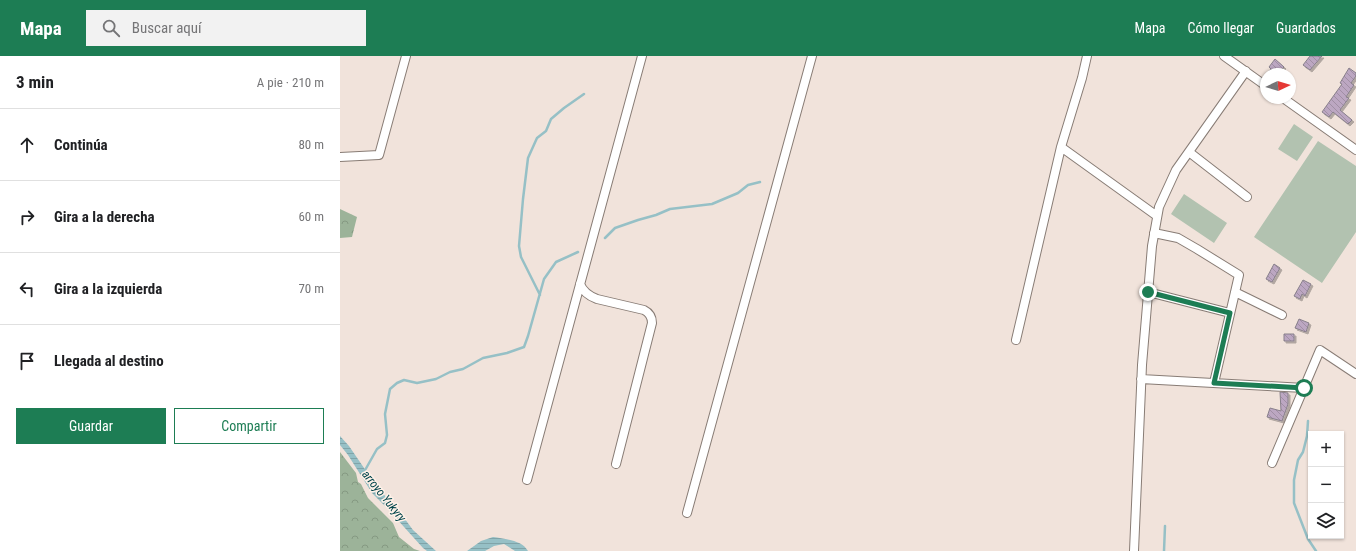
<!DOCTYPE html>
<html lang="es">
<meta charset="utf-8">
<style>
:root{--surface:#fff;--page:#f2f2f2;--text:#202124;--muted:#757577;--line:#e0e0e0;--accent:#1d7d54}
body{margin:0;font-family:"Roboto Condensed",sans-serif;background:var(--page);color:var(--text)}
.controls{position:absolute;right:12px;bottom:12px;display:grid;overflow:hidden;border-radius:0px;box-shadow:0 1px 3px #0004}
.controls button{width:36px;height:36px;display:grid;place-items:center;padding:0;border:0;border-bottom:1px solid var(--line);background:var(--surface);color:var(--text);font:20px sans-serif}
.compass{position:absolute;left:920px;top:12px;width:36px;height:36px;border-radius:50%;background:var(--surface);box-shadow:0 1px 3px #0004;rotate:86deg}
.stop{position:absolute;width:12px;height:12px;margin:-9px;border:3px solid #1d7d54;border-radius:50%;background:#fff}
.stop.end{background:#1d7d54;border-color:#fff;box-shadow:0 1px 4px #0008}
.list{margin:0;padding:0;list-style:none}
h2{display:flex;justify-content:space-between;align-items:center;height:52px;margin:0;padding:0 16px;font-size:17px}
h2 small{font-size:13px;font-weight:400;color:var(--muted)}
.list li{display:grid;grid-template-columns:26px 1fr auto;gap:12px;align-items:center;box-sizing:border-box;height:72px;padding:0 16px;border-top:1px solid var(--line)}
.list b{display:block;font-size:15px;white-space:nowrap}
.list em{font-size:13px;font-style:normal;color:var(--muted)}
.actions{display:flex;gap:8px;padding:12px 16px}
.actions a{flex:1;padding:9px 0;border:1px solid var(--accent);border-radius:0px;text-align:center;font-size:14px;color:var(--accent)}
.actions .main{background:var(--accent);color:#fff}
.icon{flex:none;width:22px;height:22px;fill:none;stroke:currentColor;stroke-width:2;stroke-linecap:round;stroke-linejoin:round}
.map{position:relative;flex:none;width:1016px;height:495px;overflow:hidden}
header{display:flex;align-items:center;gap:24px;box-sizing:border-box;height:56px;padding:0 20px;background:var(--accent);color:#fff}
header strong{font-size:19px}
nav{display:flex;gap:22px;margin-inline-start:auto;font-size:14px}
.search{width:280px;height:36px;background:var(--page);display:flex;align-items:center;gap:10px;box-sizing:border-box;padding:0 14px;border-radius:0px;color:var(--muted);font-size:15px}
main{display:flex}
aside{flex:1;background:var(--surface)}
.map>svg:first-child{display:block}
</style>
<header>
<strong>Mapa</strong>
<div class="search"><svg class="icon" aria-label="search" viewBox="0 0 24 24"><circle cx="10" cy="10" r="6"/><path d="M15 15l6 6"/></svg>Buscar aquí</div>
<nav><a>Mapa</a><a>Cómo llegar</a><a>Guardados</a></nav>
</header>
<main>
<aside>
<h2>3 min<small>A pie · 210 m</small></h2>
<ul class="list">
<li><svg class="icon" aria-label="ahead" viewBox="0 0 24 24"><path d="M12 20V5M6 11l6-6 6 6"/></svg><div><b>Continúa</b></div><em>80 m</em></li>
<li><svg class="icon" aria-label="right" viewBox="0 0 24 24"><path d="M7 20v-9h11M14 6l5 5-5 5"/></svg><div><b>Gira a la derecha</b></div><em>60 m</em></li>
<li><svg class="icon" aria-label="left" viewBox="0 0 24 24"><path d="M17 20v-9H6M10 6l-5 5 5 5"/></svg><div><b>Gira a la izquierda</b></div><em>70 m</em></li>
<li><svg class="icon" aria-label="arrive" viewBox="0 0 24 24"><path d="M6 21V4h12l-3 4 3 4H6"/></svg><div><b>Llegada al destino</b></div></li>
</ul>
<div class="actions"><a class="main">Guardar</a><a>Compartir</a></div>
</aside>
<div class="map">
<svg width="1016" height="495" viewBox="0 0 1016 495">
<defs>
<pattern id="forest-crowns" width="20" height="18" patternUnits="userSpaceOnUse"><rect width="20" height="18" fill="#9cb399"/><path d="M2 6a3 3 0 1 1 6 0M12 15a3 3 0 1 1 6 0" fill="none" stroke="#859982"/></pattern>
<pattern id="water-rules" width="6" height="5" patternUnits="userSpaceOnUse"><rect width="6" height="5" fill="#96c0c6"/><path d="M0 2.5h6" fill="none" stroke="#80a4a9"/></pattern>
<pattern id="building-back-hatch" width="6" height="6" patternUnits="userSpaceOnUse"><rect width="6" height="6" fill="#bca7c2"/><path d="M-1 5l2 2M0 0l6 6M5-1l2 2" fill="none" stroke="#a18fa5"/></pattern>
<filter id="shadow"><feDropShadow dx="2" dy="2" stdDeviation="0" flood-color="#0004"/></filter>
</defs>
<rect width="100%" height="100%" fill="#f1e3db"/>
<path fill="url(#forest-crowns)" d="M0 153 17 161 12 181 0 182Z
M0 396 16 417 18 426 21 428 28 442 53 467 59 481 74 493 80 495H0Z"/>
<path fill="#b2c2b0" d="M954 68 973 81 957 105 938 93Z
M978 85 1016 110V176L982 227 914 181Z
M844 138 887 167 874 187 831 158Z"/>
<path fill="url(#water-rules)" d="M0 380 9 390 35 428 46 441 51 444 73 474 96 495H87L83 492 46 451 32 437 8 399 0 389Z
M153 481C165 483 182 484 188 495H175L164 488 154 490 145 495H127L141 485Z"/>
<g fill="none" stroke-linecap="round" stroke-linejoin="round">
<path stroke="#96c0c6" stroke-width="2.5" d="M265 182 275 172 298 164 316 159 330 153 372 148 398 137 408 129 420 126
M200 239 181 201 179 190 183 143 188 102 197 82 206 75 211 63 224 52 244 38
M968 365 967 380 963 396 958 404 954 424V447L968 483 976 495
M24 416 37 393 45 387 47 379 45 358 50 333 57 327 64 324 77 327 96 323 110 316 123 313 143 302 167 297 184 291 188 280 204 223 216 206 238 196
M824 495 825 470"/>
</g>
<path fill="url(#building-back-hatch)" stroke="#88808b" filter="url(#shadow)" d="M970 0H982L970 14 963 9Z
M935 3 944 11 942 13 948 18H927L931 13 929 11Z
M1009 12 1016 17V20L1011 27 1014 29 1006 41 1009 42 1000 54 1012 64 1008 68 993 56 989 61 982 56 1002 28 1000 27Z
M934 208 940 212 932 226 926 223Z
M963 224 971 228 965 240 962 238 960 243 954 240Z
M959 263 969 267 966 276 955 272Z
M944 278H954V285H944Z
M940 336 948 337V348L942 365 927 361 930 352 941 355Z"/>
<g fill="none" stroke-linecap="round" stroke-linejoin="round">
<g stroke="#887c75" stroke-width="10">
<path id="minor" d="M884 0 926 30
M943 42 1016 94
M721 91 817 160
M849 96 907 141
M0 101 39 99 66 0
M814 177 838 182 857 193 899 219 874 327
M240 228C243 236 249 240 257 243L304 254C310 257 312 261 312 267L276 408
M808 236 890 257
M895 236 942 259
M676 284 721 91 742 22 747 0
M801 323 964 332
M932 407 980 294 1016 318
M187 424 302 0
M347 457 472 0
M794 495 802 309 812 190 819 151 836 114 906 15"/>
</g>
<use href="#minor" stroke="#fff" stroke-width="8"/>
</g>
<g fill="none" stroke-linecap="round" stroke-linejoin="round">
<path stroke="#1d7d54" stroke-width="5" d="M808 236 890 257 874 327 964 332"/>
</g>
<g text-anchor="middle" stroke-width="3" stroke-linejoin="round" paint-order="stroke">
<g font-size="12" font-style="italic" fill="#01444b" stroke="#fef1e8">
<text transform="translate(44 440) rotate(51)" y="4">arroyo Yukyry</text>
</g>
</g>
</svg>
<div class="controls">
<button>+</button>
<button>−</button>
<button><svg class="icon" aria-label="layers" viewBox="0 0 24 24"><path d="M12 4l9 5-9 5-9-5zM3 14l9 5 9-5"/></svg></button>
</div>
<svg class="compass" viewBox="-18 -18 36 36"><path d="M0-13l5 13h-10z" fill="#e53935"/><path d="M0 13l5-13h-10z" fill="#757577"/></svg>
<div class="stop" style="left:964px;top:332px"></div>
<div class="stop end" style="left:808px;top:236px"></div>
</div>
</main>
